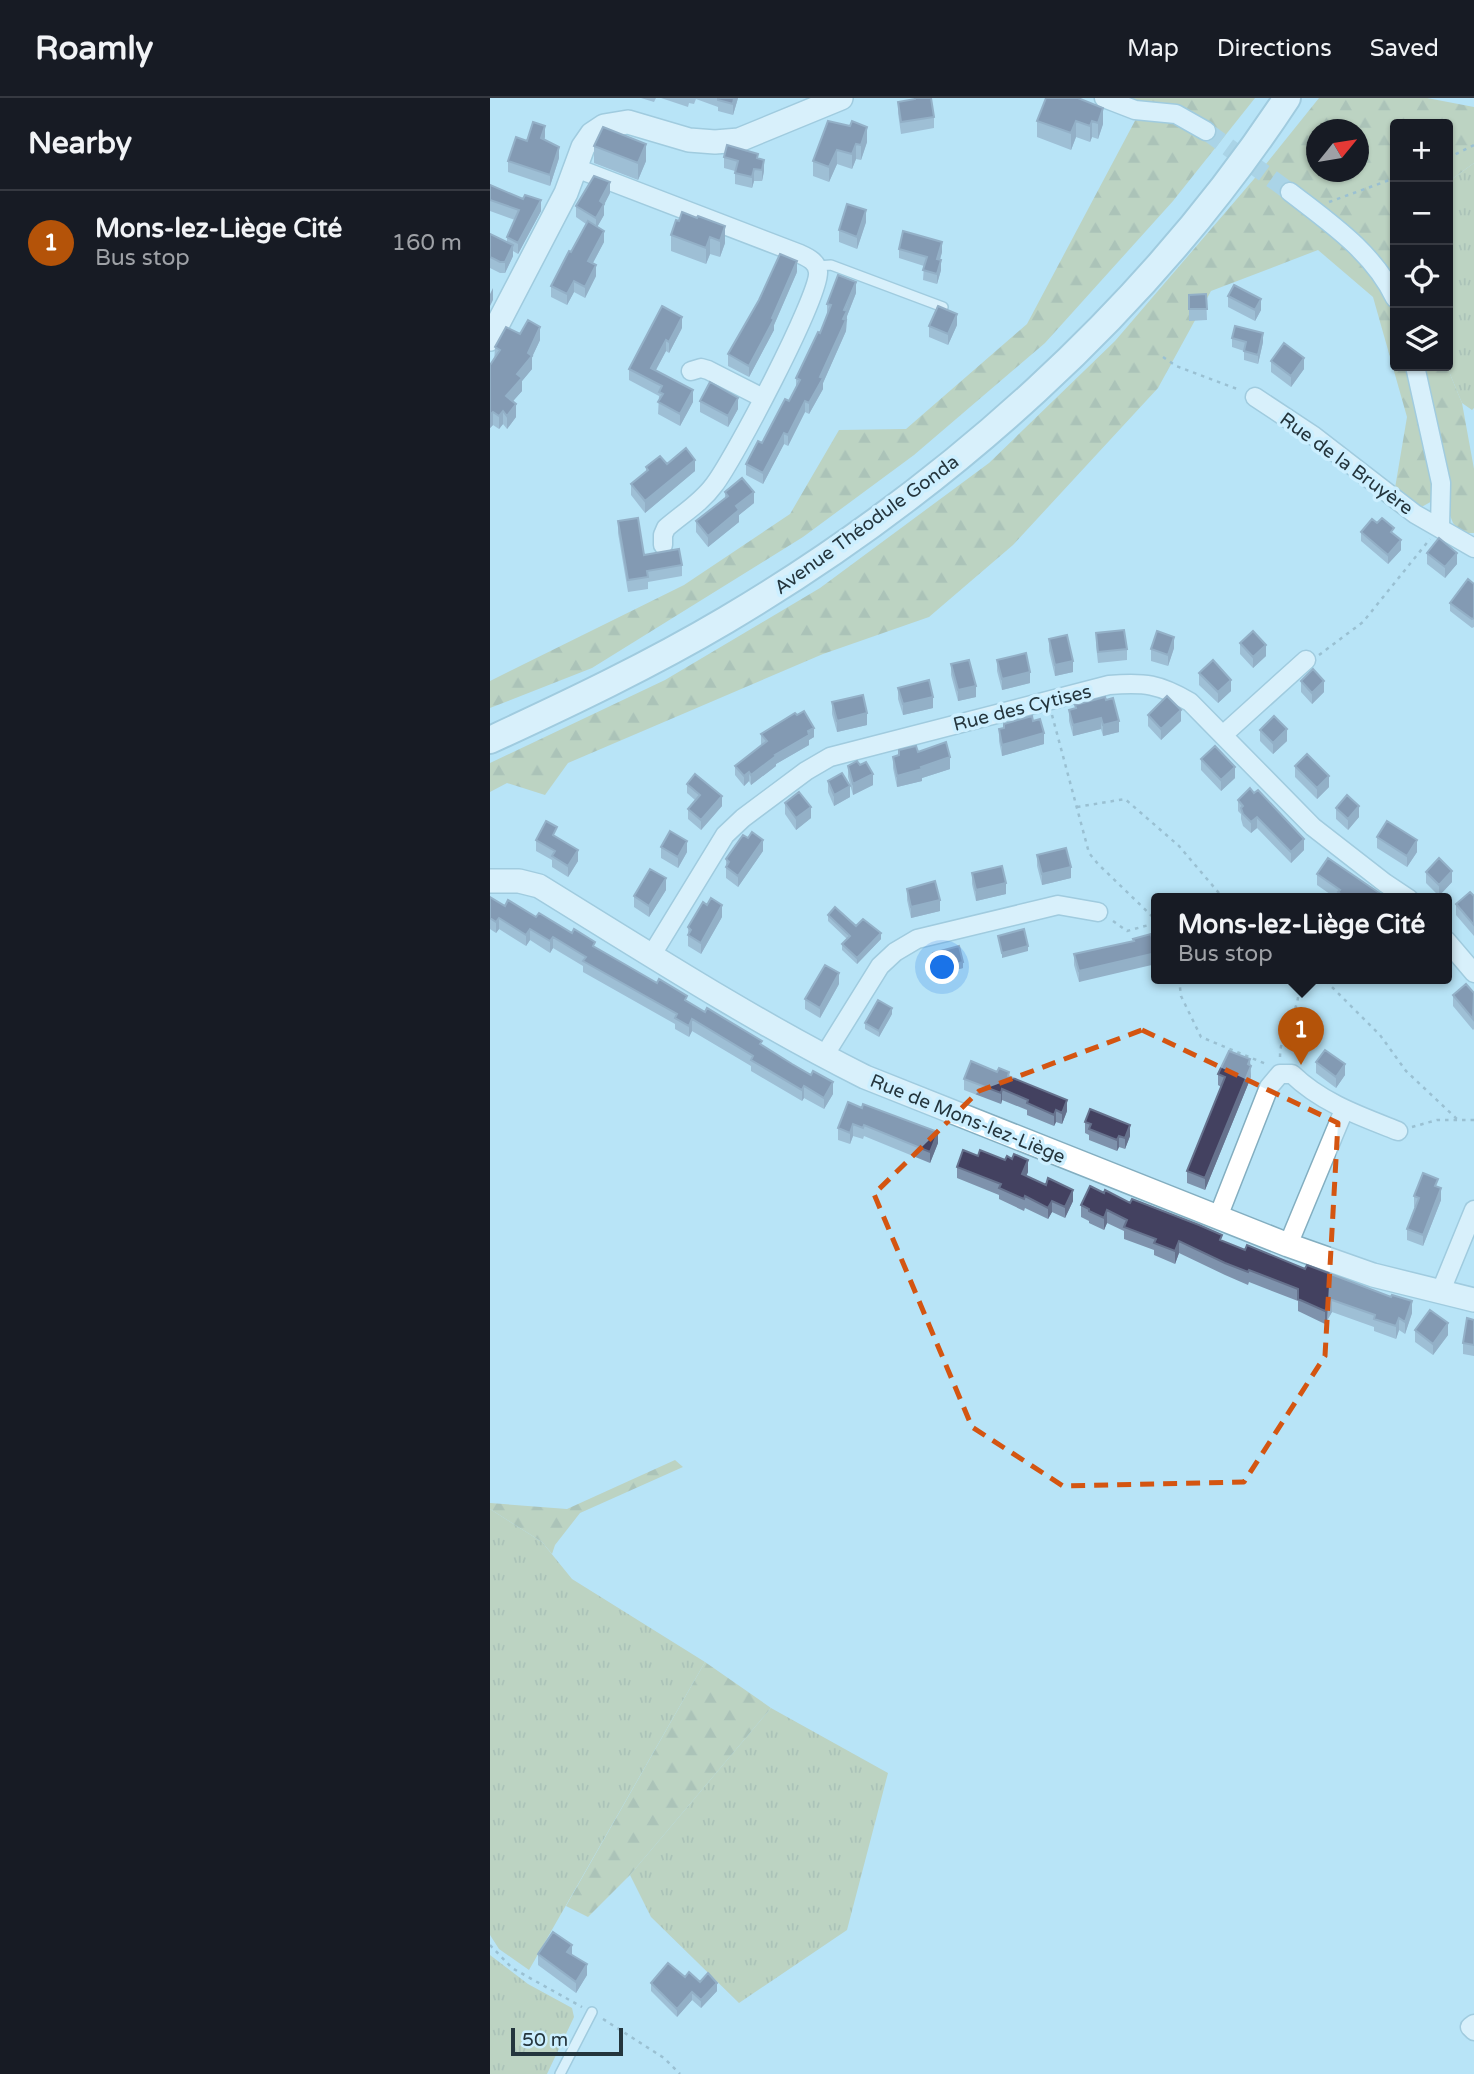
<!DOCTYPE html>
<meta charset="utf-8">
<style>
:root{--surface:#171b24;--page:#242831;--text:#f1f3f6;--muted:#9ea1a6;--line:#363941;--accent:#b45309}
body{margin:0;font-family:"Varela Round",sans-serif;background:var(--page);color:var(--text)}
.controls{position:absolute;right:21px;top:21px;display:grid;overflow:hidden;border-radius:7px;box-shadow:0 2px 5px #0004}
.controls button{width:63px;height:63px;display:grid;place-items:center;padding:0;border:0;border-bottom:2px solid var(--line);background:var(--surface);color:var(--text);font:35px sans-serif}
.compass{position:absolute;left:816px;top:21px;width:63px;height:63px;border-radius:50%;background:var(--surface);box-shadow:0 2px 5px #0004;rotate:60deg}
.scale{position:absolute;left:21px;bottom:18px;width:112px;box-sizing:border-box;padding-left:7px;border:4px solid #24353d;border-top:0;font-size:19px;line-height:24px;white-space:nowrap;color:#24353d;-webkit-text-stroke:5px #ccefff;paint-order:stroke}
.you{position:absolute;left:453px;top:870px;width:24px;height:24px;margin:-18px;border:5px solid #fff;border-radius:50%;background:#1a73e8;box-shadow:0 0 0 10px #1a73e833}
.badge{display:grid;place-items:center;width:46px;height:46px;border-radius:50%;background:var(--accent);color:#fff;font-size:23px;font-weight:700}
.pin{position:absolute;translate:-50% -58px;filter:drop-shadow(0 2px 4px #0008)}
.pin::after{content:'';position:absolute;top:37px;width:24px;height:21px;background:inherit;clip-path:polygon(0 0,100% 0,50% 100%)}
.popup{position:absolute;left:661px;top:795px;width:301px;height:91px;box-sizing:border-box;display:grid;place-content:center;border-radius:7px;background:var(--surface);filter:drop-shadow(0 2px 5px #0005);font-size:23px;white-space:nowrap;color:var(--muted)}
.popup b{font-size:26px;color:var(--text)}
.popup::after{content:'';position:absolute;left:50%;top:100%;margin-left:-14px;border:14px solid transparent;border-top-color:var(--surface)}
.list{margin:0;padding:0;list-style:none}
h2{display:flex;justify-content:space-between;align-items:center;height:91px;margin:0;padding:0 28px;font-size:30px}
h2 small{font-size:23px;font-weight:400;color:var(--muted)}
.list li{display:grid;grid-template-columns:46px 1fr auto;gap:21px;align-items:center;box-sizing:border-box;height:105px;padding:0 28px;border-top:2px solid var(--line)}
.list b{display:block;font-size:26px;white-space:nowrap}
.list p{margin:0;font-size:23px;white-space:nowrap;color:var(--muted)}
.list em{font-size:23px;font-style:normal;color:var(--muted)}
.icon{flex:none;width:38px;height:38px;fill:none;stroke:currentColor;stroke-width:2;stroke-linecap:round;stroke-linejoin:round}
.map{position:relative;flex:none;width:984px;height:1976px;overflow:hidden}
header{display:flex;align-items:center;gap:42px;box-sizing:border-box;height:98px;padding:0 35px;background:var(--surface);border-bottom:2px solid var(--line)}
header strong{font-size:33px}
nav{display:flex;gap:38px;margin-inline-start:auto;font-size:24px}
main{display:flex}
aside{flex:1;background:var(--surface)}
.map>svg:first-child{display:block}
</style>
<header>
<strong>Roamly</strong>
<nav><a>Map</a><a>Directions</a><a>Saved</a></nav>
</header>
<main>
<aside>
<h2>Nearby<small></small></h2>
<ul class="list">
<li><span class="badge">1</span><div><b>Mons-lez-Liège Cité</b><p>Bus stop</p></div><em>160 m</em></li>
</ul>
</aside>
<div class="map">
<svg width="984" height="1976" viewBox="0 0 984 1976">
<defs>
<pattern id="grass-tufts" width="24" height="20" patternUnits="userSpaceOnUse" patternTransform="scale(1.75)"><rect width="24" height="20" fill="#c0be82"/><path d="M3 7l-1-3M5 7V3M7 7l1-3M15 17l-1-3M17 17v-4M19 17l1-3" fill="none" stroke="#9c9b6c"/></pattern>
<pattern id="forest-firs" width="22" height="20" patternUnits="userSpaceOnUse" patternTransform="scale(1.75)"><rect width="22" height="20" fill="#c0be82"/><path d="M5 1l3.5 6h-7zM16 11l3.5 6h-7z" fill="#9c9b6c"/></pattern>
</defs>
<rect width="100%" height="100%" fill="#b8e4f7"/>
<path fill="url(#grass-tufts)" d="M984 65V310L982 312 972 305 960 276 958 237V84Z
M0 1411 52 1444 82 1481 215 1564 39 1872 9 1851 0 1837Z
M281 1610 398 1675 357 1832 249 1905 161 1819 140 1777Z
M0 1857 38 1886 82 1910 84 1919 57 1976H0Z"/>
<path fill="url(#forest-firs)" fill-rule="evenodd" d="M634 0H765L683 103 555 245 424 357 313 439 102 570 0 610V583L194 487 300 416 349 332 416 331 537 226 647 19Z
M829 0H937L984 9V65L958 84V26H905V268H958V237L960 276 972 305 984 371V435H971L963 425 954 402H944L928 411 904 396 917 319 883 199 828 152 721 193 668 290 523 447 439 519 333 556 78 665 55 697 17 685 0 694V665L175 582 330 490 499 365 625 243 764 81ZM827 32H869V74H827Z
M185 1362 193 1369 90 1415 65 1447 62 1456 52 1444 0 1411V1405L77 1411Z
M215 1564 281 1610 140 1777 98 1819 76 1808Z"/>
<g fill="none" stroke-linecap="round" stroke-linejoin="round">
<path stroke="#9ac1d2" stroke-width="18" stroke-dasharray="18 9" stroke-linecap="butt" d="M716 33 800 94"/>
<g stroke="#83aec0" stroke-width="12">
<path id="service" d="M327 168 341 167 453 209
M70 1976 102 1914"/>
</g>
<g stroke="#83aec0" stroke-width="21">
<path id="minor" d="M614 0 645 12 686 16 716 33
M86 70 310 156C319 160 327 164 328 174 330 198 243 363 224 387 211 405 192 416 176 430L173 437V447
M800 94C840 125 883 154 905 200
M925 268 951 385 950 429
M201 273 211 270 218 272 273 300
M765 299 824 338 925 416 984 450
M734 636 816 562
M956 842 984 875
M161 858 235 737 253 720 316 673 340 659 619 587C655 584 669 586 700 604L823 729 895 785 919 801
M334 958 390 868 405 854 427 841 568 807 608 814
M728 1119 779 989 790 976H802C832 1005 870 1018 908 1033
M798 1147 854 1012
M950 1195 984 1112
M984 1926 980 1929 984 1933"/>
</g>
<g stroke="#83aec0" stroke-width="26">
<path id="tertiary" d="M0 241 76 95 93 49 102 36 114 28 138 24 199 42 225 44 249 42 351 0
M0 783H29L49 788C156 854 263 923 375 979L798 1147 883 1177 984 1202"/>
</g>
<g stroke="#83aec0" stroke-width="30">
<path id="secondary" d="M0 642C80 605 160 567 236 522 454 393 657 213 797 0"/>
</g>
<path stroke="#7696a4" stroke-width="2.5" stroke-dasharray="3.5 5" stroke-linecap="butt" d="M958 60 984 47
M839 104 905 80
M673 259 686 268 750 292
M829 557 873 524 940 441
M562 617 599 755 608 766 666 822
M587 709 635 701 689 748 734 801
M623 823 637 833 666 825
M689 881 691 898 711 939 776 966
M836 883 890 937 916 973 967 1021
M809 890 837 881
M790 959C790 929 815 910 807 881
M922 1029 947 1022H984
M0 1847 22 1870 92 1909
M113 1921 174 1960 190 1976"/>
<use href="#service" stroke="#fff" stroke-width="9"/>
<use href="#minor" stroke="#fff" stroke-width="18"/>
<use href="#tertiary" stroke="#fff" stroke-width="23"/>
<use href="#secondary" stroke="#fff" stroke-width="26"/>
</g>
<path fill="#7e92ac" d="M151 0H166L164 4Z
M171 0H248L243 17 228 13V9L206 1 204 6 199 5 198 9Z
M424 0H441L444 19V30L411 36 408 15V4L424 2Z
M556 0 613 26 608 41 602 39 600 44 586 39 581 52 547 39V23Z
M338 23 377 44 371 62 366 61 362 71 347 66 339 84 323 78V63Z
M55 39 54 42 69 60 60 88 18 74V63L37 43Z
M104 48 156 63 148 82 104 65Z
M234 59 268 60 274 73 272 83H264L262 90 245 86V73L234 70Z
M0 87 51 113 28 156 23 153V158L15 175H10L0 170V136L17 144V139L25 122 0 113Z
M120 95 114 106V117L107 129 114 144 103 165 106 178 95 200 84 194 77 207 61 199V188L96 126 86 119V108Z
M207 120 235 145 230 159 220 156 216 166 181 153V137L189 123Z
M376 124 367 151 349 144V132Z
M409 151 452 154 450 162 451 172 447 186 433 182 434 168 409 160Z
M307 174 284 227V232L259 279 238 268V256Z
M366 195 357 218 356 233 333 285V291L319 316 315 314 298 348 294 346 273 386 256 377V366L272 345 299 303 306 289V280L330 235 337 217V206Z
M716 196 717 222 699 223V197Z
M738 198 771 212 765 223 738 209Z
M467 227 458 247 439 239V228Z
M192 230 179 255 176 253 166 272 203 304 190 328 168 316 169 298 139 282V271Z
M30 236 50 242 42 259V271L32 283V293L23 303 26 319 17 331 13 326 9 331 3 327 0 330 5 249Z
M742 240 773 244 768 266 754 262V253L742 249Z
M781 263 814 271 801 289 781 274Z
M210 303 248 311 238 329 210 314Z
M177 366 205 373 155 415 141 397V386L156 374V369Z
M235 394 264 405 249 417V424L218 449 206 434V423L235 400Z
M128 423 154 457 192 467V478L158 484V491L138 494 128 435Z
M887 425 904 437 911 452 898 466 871 443V434Z
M937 455 967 466 955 480 937 466Z
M984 486V529L982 530 960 513V505Z
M606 535 637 551V562L608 565 606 547Z
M559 541 583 574 565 578 559 553Z
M750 545 776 558 763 570 750 556Z
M684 550 678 568 661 563V551Z
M507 562 540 585 512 592 507 573Z
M461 566 486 599 468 603 461 577Z
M709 575 741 593 728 605 709 587Z
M811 583 834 594 822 606 811 594Z
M408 590 443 610 413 617 408 601Z
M342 604 377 627 347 634 342 616Z
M579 612 629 623V634L613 638 611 631 583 638 579 623Z
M658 617 691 623 671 642 658 628Z
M543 623 554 646 512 658 509 643V631Z
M770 632 797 643 783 656 770 643Z
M271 636 324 639 319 642V647L286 666V668L261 687 259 683 254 688 245 677V668L272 647 271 646Z
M409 652 428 654 460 671 432 680V683L407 689 403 670V659L409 657Z
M711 661 745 680 731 693 711 672Z
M358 668 383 687 363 697 358 679Z
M805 668 839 689 827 701 805 679Z
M338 683 360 699 344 708 338 694Z
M197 686 232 708 211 732 198 721V711L205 702 197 695Z
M748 702 814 752 801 765 767 730 761 735 753 728 751 721V716L748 713Z
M295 705 321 720 306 732 295 716Z
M846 710 869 719 858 732 846 721Z
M67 739 88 763 78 779 62 769V762L46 753V742Z
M887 739 927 754 917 769 887 750Z
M171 749 197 754 188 770 171 760Z
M273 753 248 789 236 780V761Z
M547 757 581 780 552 787 547 768Z
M936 774 962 784 949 798 936 785Z
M482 775 516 796 486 803 482 786Z
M827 776 898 801H847L827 787Z
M417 791 450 813 421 820 417 802Z
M176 792 159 819 144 809V798Z
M984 798V838L966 817V806Z
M0 799 15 808 46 819 105 849 272 948 343 996 334 1011 314 1000 312 1003 261 973V968L202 933 199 939 185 931V926L93 874V868L63 850 60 855 40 842 36 848 9 831 6 835 0 831Z
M338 817 366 828 391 841 367 866 352 852V846L357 841 338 823Z
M232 819 211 856 198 848V829Z
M666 853 589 884 584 867V856Z
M443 855 473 870 447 877 443 860Z
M349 886 330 920 315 911V901Z
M984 895V931L983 932 963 908V897Z
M402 916 389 939 375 931V925Z
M826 964 855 977 846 990 826 975Z
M760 967 761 979 715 1092 697 1085V1073L731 989 728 987V976Z
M519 978 577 1013 572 1026 566 1024 564 1028 537 1017V1012L512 1002 511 1006 474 992V981Z
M358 1004 448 1045 440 1065 374 1038 373 1041 363 1038 360 1046 348 1042V1030Z
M595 1024 640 1038 635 1051 629 1049 627 1053 599 1042V1037L595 1035Z
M488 1058 538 1074 536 1078 583 1103 575 1120 562 1114 558 1121 535 1110 534 1113 509 1101V1097L467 1080V1069Z
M948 1089 951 1102 933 1148 917 1142V1131L925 1109H924V1098Z
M614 1095 732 1143 922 1215 915 1236 909 1232 906 1241 884 1233V1229L842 1214 835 1226 808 1213V1203L759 1184 758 1187 735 1177 689 1155 685 1166 664 1157V1152L634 1141V1133L617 1125 614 1132 599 1125V1123L591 1119V1107Z
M984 1222V1258L973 1256V1245Z
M925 1232 958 1237 943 1257 925 1244Z
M48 1856 82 1857 97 1877 86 1895 48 1867Z
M195 1879 210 1884 227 1893 211 1910 202 1902 187 1919 161 1893V1885Z"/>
<path fill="#66728d" d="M244 0H248L243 17V6Z
M613 10V26L608 41V25Z
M586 23V39L581 52V35Z
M602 23V39L600 44V28Z
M55 28V39L51 51V40Z
M377 29V44L371 62V47Z
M156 46V63L148 82V65Z
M366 46V61L362 71V56Z
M69 49V60L60 88V77Z
M347 52V66L339 84V69Z
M274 62V73L272 83V72Z
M264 71V83L262 90V79Z
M120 84V95L114 107V106V117L106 131V120L110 103Z
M51 102V113L28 156V145Z
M376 112V124L367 151V139Z
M235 128V145L230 159V143Z
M114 133V144L98 174V163Z
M220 139V156L216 166V150Z
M452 144V154L447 171V161Z
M23 147V158L15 175V164Z
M451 162V172L447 186V176Z
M307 163V174L284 227V232L259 279V268Z
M106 167V178L95 200V189Z
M84 183V194L77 207V196Z
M366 184V195L357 218 356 233 333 285V291L319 316V305L330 279Z
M3 190V202L0 208V196Z
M771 201V212L765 223V212Z
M467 216V227L458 247V236Z
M192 219V230L179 255V244Z
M50 229V242L42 259V271L32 283V293L16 311V298L38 255Z
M773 235V244L768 266V257Z
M176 242V253L161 281V270Z
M814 260V271L801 289V278Z
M203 292V304L190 328V316Z
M248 300V311L238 329V318Z
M315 303V314L298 348V337Z
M26 306V319L17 331V318Z
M13 313V326L9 331V318Z
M3 314V327L0 330V317Z
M294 335V346L273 386V375Z
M205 362V373L155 415V403Z
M264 394V405L249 417V424L218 449V438L246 408Z
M911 442V452L898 466V457Z
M967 455V466L955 480V469Z
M684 539V550L678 568V557Z
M776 547V558L763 570V559Z
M583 563V574L565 578V567Z
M540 574V585L512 592V581Z
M741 582V593L728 605V594Z
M834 583V594L822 606V595Z
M486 588V599L468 603V592Z
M443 599V610L413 617V606Z
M691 612V623L671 642V631Z
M377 615V627L347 634V623Z
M611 620V631L583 638V627Z
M629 623V634L613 638V627Z
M324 630V639L319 642V647L286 666V668L261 687V677L285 657Z
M797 631V643L783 656V645Z
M554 635V646L512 658V647Z
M460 659V671L432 680V683L407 689V678Z
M745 669V680L731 693V682Z
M259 674V683L254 688V678Z
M383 676V687L363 697V686Z
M839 678V689L827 701V690Z
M360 688V699L344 708V697Z
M232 698V708L211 732V722Z
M869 708V719L858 732V721Z
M321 709V720L306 732V720Z
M767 719V730L761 735V724Z
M814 741V752L801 765V754Z
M273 742V753L248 789V778Z
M927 742V754L917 769V758Z
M197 743V754L188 770V759Z
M88 752V763L78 779V768Z
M581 769V780L552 787V776Z
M962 773V784L949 798V787Z
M176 780V792L159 819V808Z
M516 785V796L486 803V792Z
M450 802V813L421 820V809Z
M232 807V819L211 856V845Z
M9 820V831L6 835V824Z
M40 831V842L36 848V837Z
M391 835V841L367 866V860Z
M63 839V850L60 855V843Z
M538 848V853L512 860V855Z
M666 855V866L589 884V873Z
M473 864V870L447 877V871Z
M349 875V886L330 920V910Z
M402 910V916L389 939V933Z
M202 921V933L199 939V928Z
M760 961 761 979 715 1092V1080Z
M855 966V977L846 990V979Z
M343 984V996L334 1011V1000Z
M314 988V1000L312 1003V992Z
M512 991V1002L511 1006V995Z
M577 1002V1013L572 1026V1015Z
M566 1012V1024L564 1028V1017Z
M363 1026V1038L360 1046V1035Z
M640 1027V1038L635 1051V1040Z
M448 1034V1045L440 1065V1054Z
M629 1038V1049L627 1053V1042Z
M538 1062V1074L532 1087V1076Z
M951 1090V1102L933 1148V1137Z
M583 1092V1103L575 1120V1109Z
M562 1103V1114L558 1121V1110Z
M617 1112V1125L614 1132V1120Z
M689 1143V1155L685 1166V1153Z
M842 1202V1214L835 1226V1213Z
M922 1203V1215L915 1236V1224Z
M909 1220V1232L906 1241V1228Z
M958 1225V1237L943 1257V1246Z
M82 1847V1858L77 1854Z
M97 1866V1877L86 1895V1884Z
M227 1885V1893L211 1910V1902Z
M202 1894V1902L187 1919V1911Z"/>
<path fill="#434160" stroke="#66728d" stroke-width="2" d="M228 0H244L243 6 228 2Z
M425 0H441L444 19 411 24 408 4 425 1Z
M556 0H588L613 10 608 25 602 23 600 28 586 23 581 35 547 23Z
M338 23 360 28 362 23 377 29 371 47 366 46 362 56 347 52 339 69 323 63Z
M43 24 55 28 51 40 69 49 60 77 18 63 26 39 37 43Z
M113 29 156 46 148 65 104 48Z
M237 47 268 56 267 60 274 62 272 72 264 71 262 79 245 75 248 63 234 59Z
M104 78 120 84 110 103 114 106 106 120 86 108Z
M0 87 33 101 35 97 51 102 28 145 17 139 29 112 0 102Z
M357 106 376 112 367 139 349 132Z
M192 114 207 120 208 118 235 128 230 143 220 139 216 150 181 137 186 122 189 123Z
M98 123 114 133 98 163 106 167 95 189 84 183 77 196 61 188 79 153 81 154Z
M413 133 452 144 447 161 451 162 447 176 433 172 437 159 409 151Z
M0 136 23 147 15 164H10L0 159Z
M290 156 307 163 282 220 284 221 259 268 238 256 269 202Z
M348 177 366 184 354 212 357 213 353 221 356 222 330 279 333 280 319 305 315 303 298 337 294 335 273 375 256 366 268 343 272 345 295 301 299 303 310 282 306 280 328 234 330 235 341 207 337 206Z
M744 187 771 201 765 212 738 198Z
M716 196 717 211H699V197Z
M172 208 192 219 179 244 176 242 161 270 203 292 190 316 168 304 173 296 169 294 172 288 139 271Z
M448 208 467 216 458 236 439 228Z
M38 222 50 229 38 255 42 258 27 276 32 280 16 298 26 306 17 318 13 313 9 318 3 314 0 317V267L10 252 5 249 16 229 30 236Z
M745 228 773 235 768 257 754 253 756 244 742 240Z
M794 245 814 260 801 278 781 263Z
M220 284 248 300 238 318 210 303Z
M196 350 205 362 155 403 141 386 158 372 156 369 170 358 177 366Z
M252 380 264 394 246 408 249 412 218 438 206 423 238 398 235 394Z
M148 420 154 457 189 451 192 467 157 473 158 479 138 482 128 423Z
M892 420 904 430 901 434 911 442 898 457 871 434 882 421 887 425Z
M949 440 967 455 955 469 937 455Z
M978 481 984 486V520L982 521 960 505Z
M634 532 637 551 608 554 606 535Z
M667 533 684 539 678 557 661 551Z
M763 533 776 547 763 559 750 545Z
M577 537 583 563 565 567 559 541Z
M536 555 540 574 512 581 507 562Z
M479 562 486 588 468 592 461 566Z
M723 562 741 582 728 594 709 575Z
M823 571 834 583 822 595 811 583Z
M439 582 443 599 413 606 408 590Z
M373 597 377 615 347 623 342 604Z
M677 598 691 612 671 631 658 617Z
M615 599 616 602 623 600 629 623 613 627 611 620 583 627 579 612 586 610 585 607Z
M314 613 324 630 318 633 319 637 285 657 286 658 261 677 259 674 254 678 245 668 277 643 271 636 305 615 307 617Z
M542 618 543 623 550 621 554 635 512 647 509 631 514 630V626Z
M784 618 797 631 783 645 770 632Z
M456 644 460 659 431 669 432 671 407 678 403 659 409 657V652L426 648 428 654Z
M725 648 745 669 731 682 711 661Z
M817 656 839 678 827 690 805 668Z
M367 663 370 667 376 664 383 676 363 686 358 668Z
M352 675 360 688 344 697 338 683Z
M205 676 232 698 211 722 198 711 210 697 197 686Z
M760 690 764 695 768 692 814 741 801 754 767 719 761 724 753 716 751 710 753 708 748 702Z
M309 694 321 709 306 720 295 705Z
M857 697 869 708 858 721 846 710Z
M56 723 67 729 63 737 88 752 78 768 62 758 65 753 46 742Z
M897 723 927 742 917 758 887 739Z
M180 733 197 743 188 759 171 749Z
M262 734 273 742 248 778 236 769 239 764 236 761 253 737 258 740Z
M576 750 581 769 552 776 547 757Z
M838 760 898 801H856L848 794 850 792 827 776Z
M949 760 962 773 949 787 936 774Z
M512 768 516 785 486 792 482 775Z
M160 771 176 780 159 808 144 798Z
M445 783 450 802 421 809 417 791Z
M980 794 984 798V827L966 806Z
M0 799 15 808 18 802 46 819 49 815 82 835 84 831 105 844 103 848 136 867 167 885 169 881 197 898 195 902 215 914 217 910 272 943 270 946 302 966 321 977 323 973 343 984 334 1000 314 988 312 992 261 962 263 958 202 921 199 928 185 920 187 916 93 863 96 859 63 839 60 843 40 831 36 837 9 820 6 824 0 820Z
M221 800 232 807 211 845 198 837 201 832 198 829 213 804 217 807Z
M345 809 366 828 373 821 391 835 367 860 352 846 360 838 338 817Z
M534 831 538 848 512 855 508 838Z
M661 836 666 855 589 873 584 856 644 843 643 841Z
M469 848 473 864 447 871 443 855Z
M335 867 349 875 330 910 315 901Z
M976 886 984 895 983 921 963 897Z
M388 902 402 910 389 933 375 925Z
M835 952 855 966 846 979 826 964Z
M739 953 760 961 758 966 761 968 715 1080 697 1073 735 979 728 976Z
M481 963 507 974 509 970 519 974 518 978 577 1002 572 1015 566 1012 564 1017 537 1005 538 1002 512 991 511 995 474 981Z
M358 1004 372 1010 373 1006 448 1034 440 1054 374 1027 373 1030 363 1026 360 1035 348 1030Z
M600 1011 640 1027 635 1040 629 1038 627 1042 599 1031 601 1026 595 1024Z
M473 1052 488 1058 490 1052 515 1062 517 1058 522 1061 524 1056 538 1062 532 1076 556 1087 558 1080 583 1092 575 1109 562 1103 558 1110 535 1098 534 1101 509 1090 511 1086 467 1069Z
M933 1075 948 1081 945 1088 951 1090 933 1137 917 1131 929 1100 924 1098Z
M600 1088 614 1095 615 1092 640 1105 642 1101 709 1127 732 1137 730 1142 755 1152 757 1147 815 1171 817 1167 901 1199 902 1197 922 1203 915 1224 909 1220 906 1228 884 1221 885 1217 842 1202 835 1213 808 1201V1191L759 1172 758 1174 735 1165 689 1143 685 1153 664 1145 666 1141 634 1129 637 1122 617 1112 614 1120 599 1113V1111L591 1107Z
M940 1212 958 1225 943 1246 925 1232Z
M977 1220 984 1222V1247L973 1245Z
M63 1834 82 1847 77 1854 97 1866 86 1884 48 1856Z
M178 1865 195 1879 199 1874 210 1884 218 1875 227 1885 211 1902 202 1894 187 1911 161 1885Z"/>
<path d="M0 0H984V1976H0ZM652 932 848 1025 835 1258 754 1384 573 1388 482 1329 384 1096 489 993Z" fill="#b8e4f7" fill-opacity=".55" fill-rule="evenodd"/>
<path fill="none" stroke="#d45511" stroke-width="5" stroke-dasharray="14 9" stroke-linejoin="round" d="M652 932 848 1025 835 1258 754 1384 573 1388 482 1329 384 1096 489 993Z"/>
<g text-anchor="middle" stroke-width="7" stroke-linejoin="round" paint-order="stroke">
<g font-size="19" fill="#24353d" stroke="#ccefff">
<text transform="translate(857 365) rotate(36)" y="7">Rue de la Bruyère</text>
<text transform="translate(376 426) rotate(-36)" y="7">Avenue Théodule Gonda</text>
<text transform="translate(532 609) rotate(-14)" y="7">Rue des Cytises</text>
<text transform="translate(478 1020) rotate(22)" y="7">Rue de Mons-lez-Liège</text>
</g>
</g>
</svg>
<div class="controls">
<button>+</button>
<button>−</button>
<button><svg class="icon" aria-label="locate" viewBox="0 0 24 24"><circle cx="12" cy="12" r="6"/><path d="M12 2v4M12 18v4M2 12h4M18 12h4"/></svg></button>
<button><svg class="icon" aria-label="layers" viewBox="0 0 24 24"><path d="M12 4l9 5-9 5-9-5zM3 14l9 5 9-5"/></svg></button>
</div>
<svg class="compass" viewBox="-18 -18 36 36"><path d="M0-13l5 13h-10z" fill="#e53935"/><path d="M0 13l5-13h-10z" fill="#9ea1a6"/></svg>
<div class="scale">50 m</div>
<div class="you"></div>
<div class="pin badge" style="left:811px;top:967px">1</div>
<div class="popup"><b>Mons-lez-Liège Cité</b>Bus stop</div>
</div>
</main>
